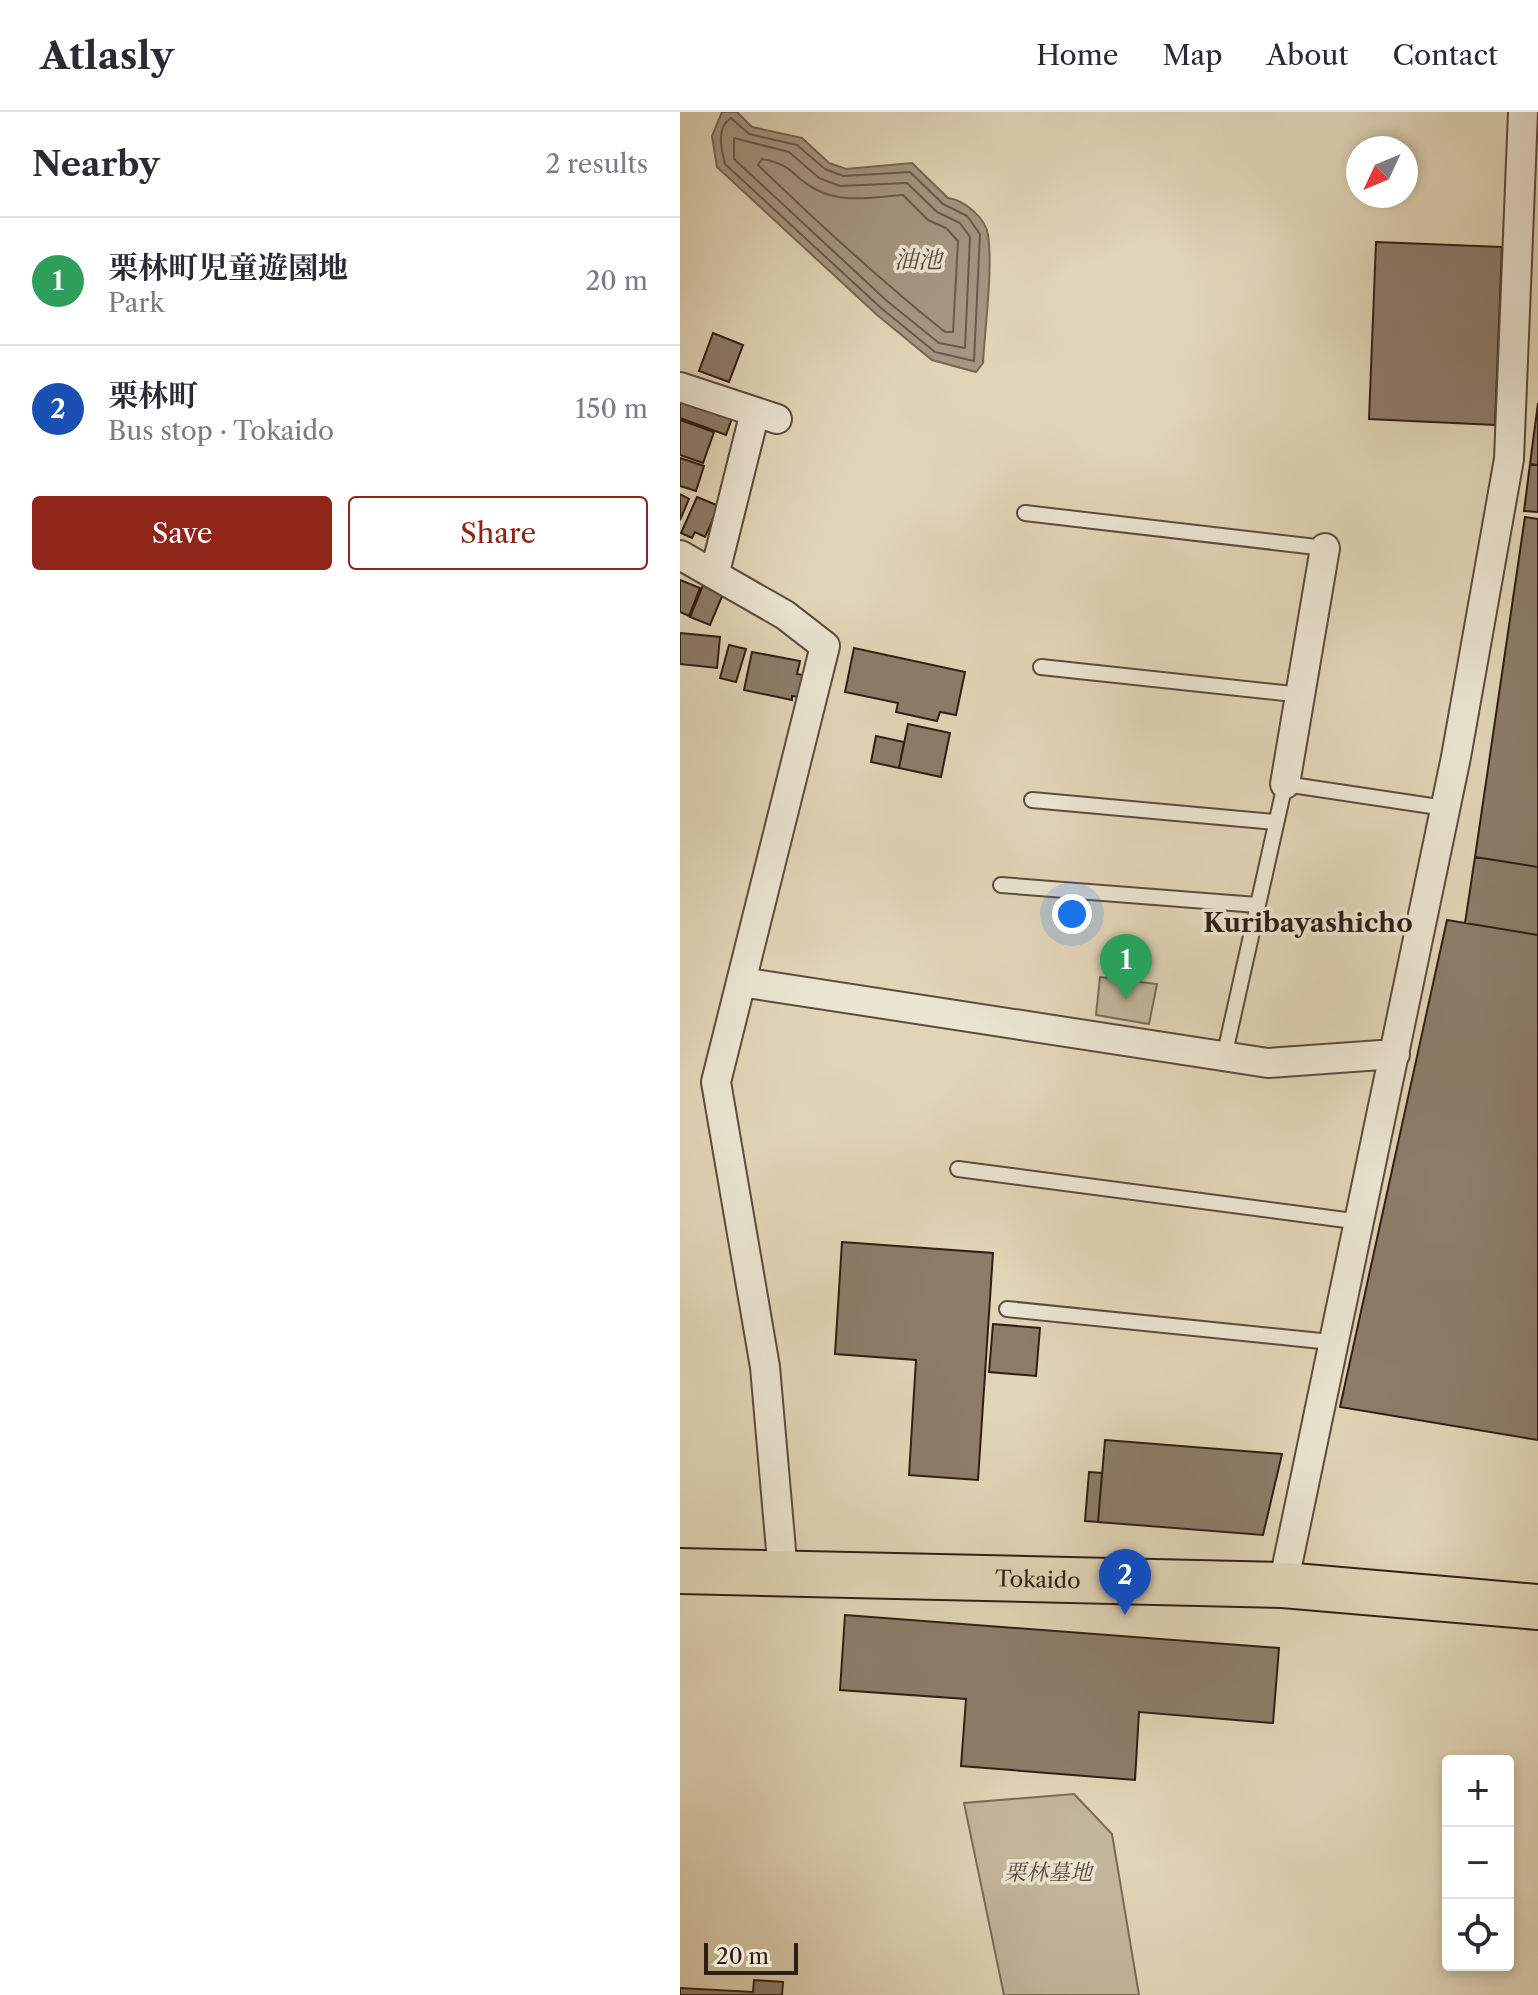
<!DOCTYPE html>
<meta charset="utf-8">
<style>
:root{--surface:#fff;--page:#f7f7f7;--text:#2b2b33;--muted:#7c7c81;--line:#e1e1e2;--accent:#8f2418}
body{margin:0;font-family:"Libre Caslon Text","Noto Serif JP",serif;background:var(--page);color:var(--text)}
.controls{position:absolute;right:24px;bottom:24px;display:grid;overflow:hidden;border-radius:8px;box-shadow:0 4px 12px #0003}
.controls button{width:72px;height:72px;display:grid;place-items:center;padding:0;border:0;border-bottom:2px solid var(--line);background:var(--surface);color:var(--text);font:40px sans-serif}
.compass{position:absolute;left:666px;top:24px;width:72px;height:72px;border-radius:50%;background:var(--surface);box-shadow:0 4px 12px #0003;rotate:226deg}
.scale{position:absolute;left:24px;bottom:20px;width:94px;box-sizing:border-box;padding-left:8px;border:4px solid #301d14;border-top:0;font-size:22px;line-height:28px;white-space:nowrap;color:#301d14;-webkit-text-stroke:6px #ebe4d0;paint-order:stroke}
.you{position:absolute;left:392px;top:802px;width:28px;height:28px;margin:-20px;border:6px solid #fff;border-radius:50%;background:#1a73e8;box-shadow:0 0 0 12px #1a73e833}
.badge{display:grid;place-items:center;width:52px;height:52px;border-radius:50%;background:var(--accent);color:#fff;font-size:26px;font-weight:700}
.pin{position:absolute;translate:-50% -66px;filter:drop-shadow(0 2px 4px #0008)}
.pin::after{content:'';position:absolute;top:42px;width:28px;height:24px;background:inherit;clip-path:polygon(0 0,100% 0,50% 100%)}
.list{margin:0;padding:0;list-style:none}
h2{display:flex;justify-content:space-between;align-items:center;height:104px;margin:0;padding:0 32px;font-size:34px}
h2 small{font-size:26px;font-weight:400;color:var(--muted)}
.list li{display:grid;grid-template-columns:52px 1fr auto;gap:24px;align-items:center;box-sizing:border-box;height:128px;padding:0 32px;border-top:2px solid var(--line)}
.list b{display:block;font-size:30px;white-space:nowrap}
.list p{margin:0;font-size:26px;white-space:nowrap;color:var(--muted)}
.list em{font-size:26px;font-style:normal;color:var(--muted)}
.actions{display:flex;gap:16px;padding:24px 32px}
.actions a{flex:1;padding:18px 0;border:2px solid var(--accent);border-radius:8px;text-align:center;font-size:28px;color:var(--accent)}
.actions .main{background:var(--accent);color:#fff}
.icon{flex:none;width:44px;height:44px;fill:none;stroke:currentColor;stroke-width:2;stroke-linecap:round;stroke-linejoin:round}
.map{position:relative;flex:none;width:858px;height:1883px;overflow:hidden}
header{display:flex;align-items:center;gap:48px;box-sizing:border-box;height:112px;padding:0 40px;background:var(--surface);border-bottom:2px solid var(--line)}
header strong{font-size:38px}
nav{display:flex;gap:44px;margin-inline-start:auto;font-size:28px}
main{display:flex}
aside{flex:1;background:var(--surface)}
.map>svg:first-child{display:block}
</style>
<header>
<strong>Atlasly</strong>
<nav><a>Home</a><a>Map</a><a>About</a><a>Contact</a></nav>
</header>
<main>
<aside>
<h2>Nearby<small>2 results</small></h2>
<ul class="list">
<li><span class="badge" style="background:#2e9e5b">1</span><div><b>栗林町児童遊園地</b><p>Park</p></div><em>20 m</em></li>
<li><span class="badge" style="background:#1a4fb4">2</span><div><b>栗林町</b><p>Bus stop · Tokaido</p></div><em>150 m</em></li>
</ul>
<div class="actions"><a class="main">Save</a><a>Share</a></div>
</aside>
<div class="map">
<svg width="858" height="1883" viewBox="0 0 858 1883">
<rect width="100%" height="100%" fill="#e0d5b7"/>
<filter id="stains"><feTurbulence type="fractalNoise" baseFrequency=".0025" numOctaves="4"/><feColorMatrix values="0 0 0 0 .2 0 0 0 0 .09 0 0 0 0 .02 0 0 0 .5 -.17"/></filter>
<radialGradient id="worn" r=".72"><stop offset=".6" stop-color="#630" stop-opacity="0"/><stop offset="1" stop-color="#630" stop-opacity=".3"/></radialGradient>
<path fill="#c2b69b" stroke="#796a58" stroke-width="2" d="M420 865 477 872 469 912 416 903Z
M394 1682 432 1722 459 1883H324L284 1691Z"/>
<path fill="#a49680" stroke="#766655" stroke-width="2" d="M42 0H57L72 15 122 26 149 51 166 57 232 51 268 86C284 88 306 106 308 123 313 156 305 215 303 251L296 260 252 248 196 202 37 55 32 24Z"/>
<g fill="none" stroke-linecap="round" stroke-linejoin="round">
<path stroke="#6a5a4a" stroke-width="2" d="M51 6 69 22 117 33 145 57 163 64 230 60 263 92 287 104 300 122 294 249 255 240 201 196 45 52C41 37 36 15 51 6Z
M54 26 109 40 139 66 160 74 227 71 257 100 280 111 290 125 285 236 259 231 207 189 54 47Z
M82 47C114 53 111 64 135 77 162 92 193 85 223 83L248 108 266 116 278 129 273 220H265C200 168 138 111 78 53Z"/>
</g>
<path fill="#8c7d69" stroke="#301d14" stroke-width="2" d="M696 130 822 135 815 313 689 307Z
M33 221 63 233 49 270 19 259Z
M0 288 55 298 46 323 0 306Z
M858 291V353L850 352Z
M0 308 34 320 23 351 0 343Z
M0 346 24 354 16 379 0 374Z
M850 352 858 353V400L844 399Z
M0 382 9 387 0 408Z
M17 385 39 394 25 425 15 420 12 426 1 421Z
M845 405 858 407V755L795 745Z
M0 468 20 476 9 504 0 500Z
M23 473 43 482 30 513 10 505Z
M0 521 40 525 37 556 0 552Z
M49 533 66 537 56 570 40 566Z
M174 536 285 560 276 603 260 600 257 609 216 600 218 591 165 580Z
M72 540 120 549 117 562 123 563 119 585 112 584V588L64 578Z
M228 612 270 621 261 665 219 656Z
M196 624 224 630 219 656 191 650Z
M795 745 858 755V823L785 811Z
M767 808 858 823V1328L660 1295Z
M162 1130 313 1141 298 1368 229 1363 236 1248 155 1242Z
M313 1212 360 1216 356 1264 309 1260Z
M425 1328 602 1342 583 1423 418 1410Z
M409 1360 422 1361 418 1410 405 1409Z
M165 1503 599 1536 593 1611 459 1600 455 1668 281 1654 286 1587 160 1578Z
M74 1868 103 1870 102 1883H0V1876L73 1880Z"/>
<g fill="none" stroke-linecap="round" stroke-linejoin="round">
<g stroke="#5c4b3d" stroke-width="18">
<path id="lane" d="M345 401 645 436
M361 555 622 583
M352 688 595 710
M321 773 577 793
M544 945 605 672 765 696
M278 1057 681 1110
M327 1197 651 1230"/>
</g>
<g stroke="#5c4b3d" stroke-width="32">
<path id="street" d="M0 275 97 307
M0 443 105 503 145 534 36 970 85 1255 103 1461
M35 460 75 300
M605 672 645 436
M61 870 588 951 715 942
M603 1473 776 645 829 347 843 0"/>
</g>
<g stroke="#301d14" stroke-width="48">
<g id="highway">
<path id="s1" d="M0 1459 603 1473 858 1495"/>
</g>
</g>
<use href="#lane" stroke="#ebe4d0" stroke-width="14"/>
<use href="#street" stroke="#ebe4d0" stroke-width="28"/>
<use href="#highway" stroke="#e0d5b7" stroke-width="44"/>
</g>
<g text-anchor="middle" stroke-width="7" stroke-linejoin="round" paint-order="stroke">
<g font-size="22" fill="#301d14" stroke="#ebe4d0">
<text dy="8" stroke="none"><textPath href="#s1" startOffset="358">Tokaido</textPath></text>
</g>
<g font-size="22" font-style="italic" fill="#5c4b3c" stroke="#ebe4d0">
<text x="368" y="1768">栗林墓地</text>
</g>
<g font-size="24" font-style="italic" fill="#59473a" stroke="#ebe4d0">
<text x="238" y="156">油池</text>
</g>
<g font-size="26" font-weight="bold" fill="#301d14" stroke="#ebe4d0">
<text x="628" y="820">Kuribayashicho</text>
</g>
</g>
<rect width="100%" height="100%" filter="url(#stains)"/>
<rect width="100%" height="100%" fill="url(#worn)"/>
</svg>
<div class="controls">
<button>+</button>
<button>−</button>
<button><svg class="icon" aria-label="locate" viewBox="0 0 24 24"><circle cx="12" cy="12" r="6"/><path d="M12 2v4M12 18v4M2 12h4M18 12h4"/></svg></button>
</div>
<svg class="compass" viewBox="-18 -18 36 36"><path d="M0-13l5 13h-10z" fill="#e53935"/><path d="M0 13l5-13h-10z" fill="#7c7c81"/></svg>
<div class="scale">20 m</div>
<div class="you"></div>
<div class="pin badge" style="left:446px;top:888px;background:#2e9e5b">1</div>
<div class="pin badge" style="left:445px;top:1503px;background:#1a4fb4">2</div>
</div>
</main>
